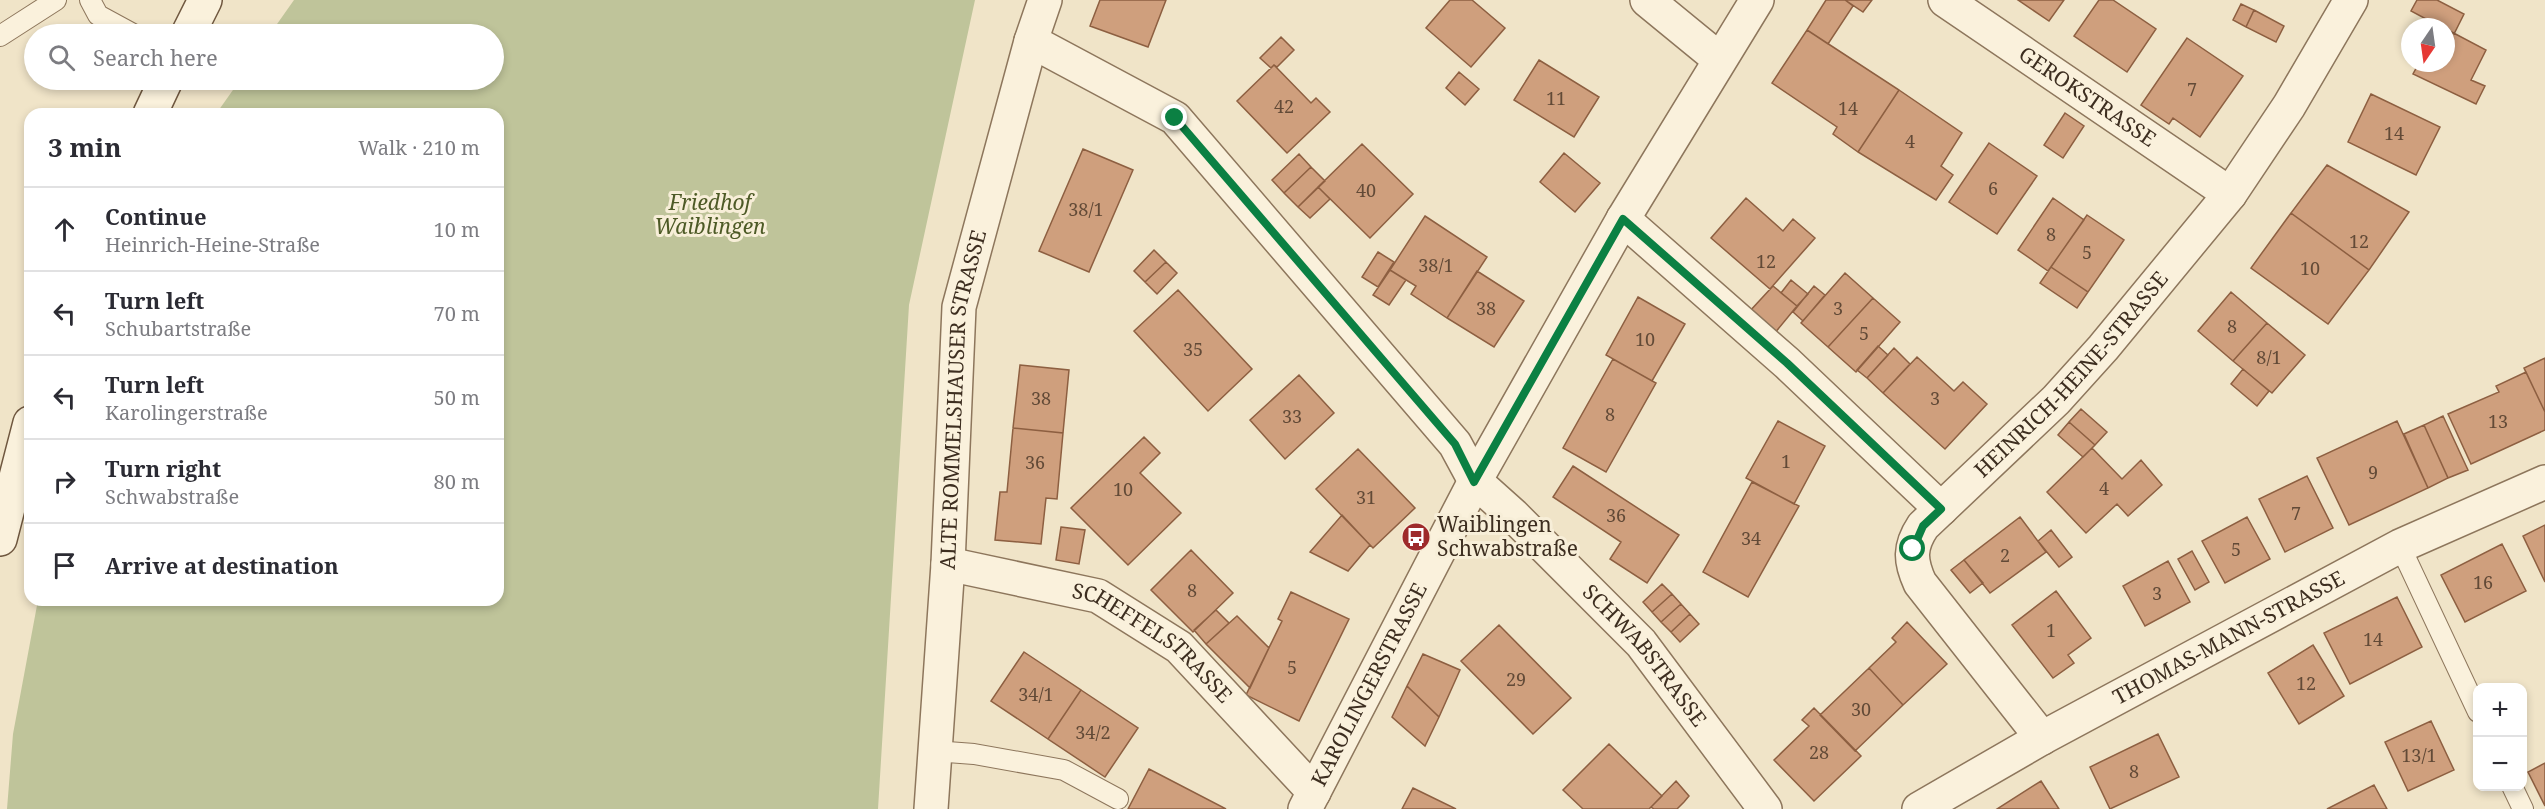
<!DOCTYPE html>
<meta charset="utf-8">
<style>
:root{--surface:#fff;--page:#f7f7f7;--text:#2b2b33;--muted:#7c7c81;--line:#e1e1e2}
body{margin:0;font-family:"Noto Serif",serif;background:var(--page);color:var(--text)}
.controls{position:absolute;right:18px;bottom:18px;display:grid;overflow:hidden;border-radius:12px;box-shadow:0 3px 9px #0003}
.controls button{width:54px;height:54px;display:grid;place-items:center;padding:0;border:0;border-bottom:2px solid var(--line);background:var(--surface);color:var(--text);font:30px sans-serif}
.compass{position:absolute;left:2401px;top:18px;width:54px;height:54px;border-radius:50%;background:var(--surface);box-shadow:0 3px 9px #0003;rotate:193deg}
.stop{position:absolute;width:18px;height:18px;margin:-14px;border:4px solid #0b8043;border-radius:50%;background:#fff}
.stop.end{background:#0b8043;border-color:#fff;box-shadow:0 2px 6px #0008}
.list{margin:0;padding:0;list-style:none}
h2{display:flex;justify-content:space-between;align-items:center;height:78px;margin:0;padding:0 24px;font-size:26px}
h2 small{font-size:20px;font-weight:400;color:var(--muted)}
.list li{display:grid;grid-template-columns:39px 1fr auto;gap:18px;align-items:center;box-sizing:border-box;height:84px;padding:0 24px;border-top:2px solid var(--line)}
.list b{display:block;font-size:22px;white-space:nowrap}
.list p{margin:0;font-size:20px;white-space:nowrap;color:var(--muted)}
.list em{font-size:20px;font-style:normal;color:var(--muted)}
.icon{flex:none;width:33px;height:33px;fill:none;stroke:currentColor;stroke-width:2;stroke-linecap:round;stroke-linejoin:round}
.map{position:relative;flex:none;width:2545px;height:809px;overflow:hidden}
.search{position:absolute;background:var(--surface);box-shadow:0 3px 9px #0003;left:24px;top:24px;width:480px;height:66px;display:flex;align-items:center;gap:15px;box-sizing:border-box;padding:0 21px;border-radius:33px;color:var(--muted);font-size:22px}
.panel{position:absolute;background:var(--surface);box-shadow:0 3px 9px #0003;left:24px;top:108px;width:480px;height:498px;border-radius:18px}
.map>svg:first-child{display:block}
</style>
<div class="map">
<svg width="2545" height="809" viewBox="0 0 2545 809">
<rect width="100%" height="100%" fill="#f0e4c8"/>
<path fill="#bfc49a" d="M294 0H975L909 305 878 809H7L13 734 38 600H498V114H216L240 80H494V34H270Z"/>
<path fill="#cf9f7d" stroke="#8d5f41" stroke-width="1.5" d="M1100 0H1166L1148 47 1090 26Z
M1450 0H1472L1505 28 1471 67 1426 28Z
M1826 0H1845L1853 6 1828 44 1807 30Z
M1845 0H1872L1863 12Z
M2018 0H2064L2049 21Z
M2099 0H2113L2156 29 2127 72 2074 36Z
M2417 0H2437L2464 14 2454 34 2411 11Z
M2241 4 2254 10 2246 27 2233 20Z
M2254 10 2284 26 2276 42 2246 27Z
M2446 29 2486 50 2471 80 2485 86 2476 104 2413 74 2419 63H2446Z
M1807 30 1899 90 1858 152 1833 134 1837 127 1772 83Z
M1281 37 1294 50 1277 67 1274 65 1271 68 1260 58Z
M2187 38 2243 76 2200 137 2173 118 2169 124 2141 105Z
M1539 60 1599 97 1574 137 1514 100Z
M1274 65 1311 103 1316 98 1330 112 1287 153 1237 101Z
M1459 72 1479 89 1465 105 1446 88Z
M1899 90 1962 133 1941 166 1953 175 1936 200 1858 152Z
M2371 94 2440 127 2416 175 2348 142Z
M2065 113 2084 126 2063 158 2044 145Z
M1989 143 2037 176 1997 234 1949 202Z
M1362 144 1413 194 1370 238 1318 187Z
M1083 149 1133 170 1089 272 1039 251Z
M1564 153 1600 183 1575 212 1540 182Z
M1299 154 1311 167 1284 193 1272 180Z
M2327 165 2409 212 2369 270 2291 213Z
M1311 167 1325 181 1298 207 1284 193Z
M1318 187 1330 199 1310 218 1298 207Z
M1746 198 1783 231 1793 219 1815 238 1770 289 1711 238Z
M2053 198 2084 220 2048 271 2018 250Z
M2291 213 2369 270 2328 324 2251 268Z
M2087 215 2124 240 2088 292 2051 267Z
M1425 216 1487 257 1447 318 1411 294 1416 286 1390 270Z
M1154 250 1166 262 1145 282 1134 271Z
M1378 252 1394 262 1378 287 1362 277Z
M1166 262 1177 273 1157 294 1145 282Z
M2051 267 2088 292 2077 308 2040 283Z
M1390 270 1406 280 1389 305 1373 295Z
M1477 271 1524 301 1494 347 1447 318Z
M1845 273 1873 298 1828 347 1801 323Z
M1791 280 1808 294 1797 306 1781 293Z
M1773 286 1797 306 1774 334 1749 312Z
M1814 286 1825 295 1803 321 1793 312Z
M1178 290 1252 369 1208 411 1134 331Z
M2231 292 2267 323 2233 361 2198 331Z
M1638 297 1685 324 1652 381 1606 355Z
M1873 298 1900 322 1856 372 1828 347Z
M2267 323 2305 355 2272 393 2233 361Z
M1878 346 1888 355 1867 378 1857 370Z
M1894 348 1910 364 1883 393 1867 378Z
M1917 357 1954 391 1963 382 1987 404 1945 449 1883 393Z
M2545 358V412L2524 368Z
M1613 359 1656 383 1606 472 1563 448Z
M1020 365 1069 370 1063 433 1013 428Z
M2243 369 2269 391 2257 406 2231 384Z
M2526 372 2545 412V430L2471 464 2448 414 2499 392 2496 386Z
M1299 375 1334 413 1285 459 1250 420Z
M2081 409 2107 432 2095 445 2069 422Z
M2443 416 2468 470 2448 478 2424 425Z
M1778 421 1825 446 1794 504 1746 478Z
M2397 421 2428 488 2349 525 2317 458Z
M2069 422 2095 445 2083 457 2058 435Z
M2424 425 2448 478 2428 488 2404 434Z
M1013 428 1063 433 1057 499 1046 498 1041 544 995 540 1000 492H1007Z
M1144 437 1160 453 1140 473 1181 513 1128 565 1071 508Z
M2092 448 2122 479 2141 460 2162 485 2128 516 2117 504 2086 533 2047 492Z
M1358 449 1415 508 1373 548 1316 489Z
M1573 466 1679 535 1647 583 1610 559 1621 542 1553 497Z
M2307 476 2333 528 2285 552 2259 499Z
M1752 482 1799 506 1748 597 1703 572Z
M1342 515 1370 545 1348 571 1310 552Z
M2020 517 2046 552 1990 593 1964 560Z
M2247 517 2270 559 2225 583 2202 541Z
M2545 525V582L2523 536Z
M1061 527 1085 530 1079 564 1056 560Z
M2051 530 2072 557 2059 567 2038 541Z
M2502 544 2526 591 2465 622 2441 575Z
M1191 550 1233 593 1193 632 1151 590Z
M2192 551 2209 582 2195 590 2178 559Z
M1964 560 1983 583 1970 593 1951 570Z
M2168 561 2190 602 2145 626 2123 586Z
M1662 584 1672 594 1652 612 1643 602Z
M2056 591 2091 638 2068 655 2074 663 2053 678 2012 625Z
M1291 592 1349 619 1299 721 1246 695 1282 621 1278 619Z
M1672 594 1681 604 1661 622 1652 612Z
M2397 597 2422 647 2350 684 2324 633Z
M1681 604 1690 614 1671 632 1661 622Z
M1216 610 1229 623 1206 644 1194 630Z
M1690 614 1699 624 1680 642 1671 632Z
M1237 616 1269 648 1250 688 1206 644Z
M1907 622 1947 664 1903 705 1869 668 1896 642 1892 638Z
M1499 625 1571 698 1533 734 1461 661Z
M2313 645 2344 696 2299 724 2268 673Z
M1024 652 1081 690 1048 739 991 701Z
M1423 654 1460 670 1439 717 1407 686Z
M1869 668 1903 705 1855 751 1820 715Z
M1407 686 1439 717 1425 746 1392 717Z
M1081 690 1138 728 1105 777 1048 739Z
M1814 708 1861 756 1814 801 1774 760 1809 726 1802 720Z
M2431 721 2454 770 2408 791 2385 742Z
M2158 734 2179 777 2110 809 2090 767Z
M1609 744 1662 796 1649 809H1583L1563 790Z
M2545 763V806L2528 772Z
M1149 769 1226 809H1128Z
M1676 781 1689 796 1684 802 1677 809H1654L1651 807Z
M2041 781 2059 809H1997Z
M2374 785 2387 809H2327Z
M1413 788 1456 809H1402Z"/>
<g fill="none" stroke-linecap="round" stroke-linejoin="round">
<g stroke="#8d765c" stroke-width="22">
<path id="lane" d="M90 0 98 15 133 34
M0 36 56 0
M2400 546 2478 712
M934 751 974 754 1064 770 1118 799
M2512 786 2523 809"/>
</g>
<g stroke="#8d765c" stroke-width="36">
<g id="street">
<path d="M1647 0 1719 59"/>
<path id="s1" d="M1945 0 2230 194"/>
<path id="s2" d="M1031 41 1175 118 1455 444 1475 481 1513 515 1641 643 1765 809"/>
<path d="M1623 219 1787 363 1941 509"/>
<path id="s3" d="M948 564 1098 596 1179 647 1314 792"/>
<path id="s4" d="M2042 738 1920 583C1910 561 1909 547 1923 526L2056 400 2103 348 2230 194 2289 106 2351 0"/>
<path id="s5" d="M931 809 948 564 959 307 1031 41 1045 0"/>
<path id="s6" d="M1305 809 1475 481 1623 219 1757 0"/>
<path id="s7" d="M1919 809 2042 738 2400 546 2545 482"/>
</g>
</g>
<g stroke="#6f573f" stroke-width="36">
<path id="secondary" d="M188 34 205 0
M150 114 166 80
M0 539 30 423"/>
</g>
<use href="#lane" stroke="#faf1dc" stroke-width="20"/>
<use href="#street" stroke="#faf1dc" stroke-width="33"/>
<use href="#secondary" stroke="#faf1dc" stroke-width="33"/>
</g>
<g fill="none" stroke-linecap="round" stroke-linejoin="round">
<path stroke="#0b8043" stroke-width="8" d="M1175 118 1455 444 1474 482 1623 219 1787 363 1941 509 1923 526 1913 549"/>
</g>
<defs>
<g id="bus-disc" transform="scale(1.5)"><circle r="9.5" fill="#9e2a2b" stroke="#f7eed8"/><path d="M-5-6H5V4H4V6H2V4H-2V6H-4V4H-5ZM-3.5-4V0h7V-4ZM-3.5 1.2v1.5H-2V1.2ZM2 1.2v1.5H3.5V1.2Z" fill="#fff"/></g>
</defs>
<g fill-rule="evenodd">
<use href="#bus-disc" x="1416" y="537"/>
</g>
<g text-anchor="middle" stroke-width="6" stroke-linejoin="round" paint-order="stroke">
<g font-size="18" fill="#624a37">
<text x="2192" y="96">7</text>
<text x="1556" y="105">11</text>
<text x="1284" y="113">42</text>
<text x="1848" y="115">14</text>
<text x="2394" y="140">14</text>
<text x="1910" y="148">4</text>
<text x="1993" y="195">6</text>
<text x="1366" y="197">40</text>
<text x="1086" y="216">38/1</text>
<text x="2051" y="241">8</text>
<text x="2359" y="248">12</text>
<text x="2087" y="259">5</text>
<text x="1766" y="268">12</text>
<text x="1436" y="272">38/1</text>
<text x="2310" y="275">10</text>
<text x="1486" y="315">38</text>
<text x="1838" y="315">3</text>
<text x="2232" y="333">8</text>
<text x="1864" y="340">5</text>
<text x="1645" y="346">10</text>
<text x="1193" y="356">35</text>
<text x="2269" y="364">8/1</text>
<text x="1041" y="405">38</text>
<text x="1935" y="405">3</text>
<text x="1610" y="421">8</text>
<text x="1292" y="423">33</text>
<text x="2498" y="428">13</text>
<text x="1786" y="468">1</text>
<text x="1035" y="469">36</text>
<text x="2373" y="479">9</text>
<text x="2104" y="495">4</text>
<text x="1123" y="496">10</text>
<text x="1366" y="504">31</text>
<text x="2296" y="520">7</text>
<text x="1616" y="522">36</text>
<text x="1751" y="545">34</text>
<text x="2236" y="556">5</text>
<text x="2005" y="562">2</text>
<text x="2483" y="589">16</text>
<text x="1192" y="597">8</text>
<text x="2157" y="600">3</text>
<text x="2051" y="637">1</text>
<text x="2373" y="646">14</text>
<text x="1292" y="674">5</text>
<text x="1516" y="686">29</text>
<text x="2306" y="690">12</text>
<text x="1036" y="701">34/1</text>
<text x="1861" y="716">30</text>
<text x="1093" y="739">34/2</text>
<text x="1819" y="759">28</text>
<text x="2419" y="762">13/1</text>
<text x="2134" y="778">8</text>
</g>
<g font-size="21" fill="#3d2e20" stroke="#f7eed8">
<text dy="7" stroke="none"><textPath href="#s1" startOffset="172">GEROKSTRASSE</textPath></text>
<text dy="7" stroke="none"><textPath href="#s4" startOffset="470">HEINRICH-HEINE-STRASSE</textPath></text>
<text dy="7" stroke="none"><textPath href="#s5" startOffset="411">ALTE ROMMELSHAUSER STRASSE</textPath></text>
<text dy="7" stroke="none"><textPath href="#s7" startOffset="354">THOMAS-MANN-STRASSE</textPath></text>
<text dy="7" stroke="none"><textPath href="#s3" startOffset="224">SCHEFFELSTRASSE</textPath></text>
<text dy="7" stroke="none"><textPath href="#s2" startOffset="879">SCHWABSTRASSE</textPath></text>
<text dy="7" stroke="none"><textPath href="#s6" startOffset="140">KAROLINGERSTRASSE</textPath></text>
</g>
<g font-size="21" font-style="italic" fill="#4d5a26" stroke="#f7eed8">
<text x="710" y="210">Friedhof<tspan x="710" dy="24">Waiblingen</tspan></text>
</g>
<g font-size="21" fill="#3d2e20" stroke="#f7eed8" text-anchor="start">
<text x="1437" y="532">Waiblingen<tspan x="1437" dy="24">Schwabstraße</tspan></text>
</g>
</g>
</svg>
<div class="controls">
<button>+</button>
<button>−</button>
</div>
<svg class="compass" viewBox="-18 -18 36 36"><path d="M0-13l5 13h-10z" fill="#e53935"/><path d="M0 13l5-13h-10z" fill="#7c7c81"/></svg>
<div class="stop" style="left:1913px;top:549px"></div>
<div class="stop end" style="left:1175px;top:118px"></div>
<div class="search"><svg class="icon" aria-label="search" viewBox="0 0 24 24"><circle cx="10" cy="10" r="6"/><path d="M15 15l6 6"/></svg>Search here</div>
<section class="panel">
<h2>3 min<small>Walk · 210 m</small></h2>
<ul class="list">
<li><svg class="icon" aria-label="ahead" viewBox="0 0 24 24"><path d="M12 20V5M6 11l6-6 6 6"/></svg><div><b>Continue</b><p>Heinrich-Heine-Straße</p></div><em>10 m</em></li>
<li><svg class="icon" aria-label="left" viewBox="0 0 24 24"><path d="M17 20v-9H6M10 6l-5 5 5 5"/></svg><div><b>Turn left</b><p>Schubartstraße</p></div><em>70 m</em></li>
<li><svg class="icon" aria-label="left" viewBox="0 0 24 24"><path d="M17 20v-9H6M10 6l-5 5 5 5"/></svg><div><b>Turn left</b><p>Karolingerstraße</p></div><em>50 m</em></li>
<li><svg class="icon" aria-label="right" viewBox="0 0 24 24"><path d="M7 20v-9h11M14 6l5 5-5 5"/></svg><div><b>Turn right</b><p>Schwabstraße</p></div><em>80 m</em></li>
<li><svg class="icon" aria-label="arrive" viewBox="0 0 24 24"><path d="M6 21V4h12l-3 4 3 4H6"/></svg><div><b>Arrive at destination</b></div></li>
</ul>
</section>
</div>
